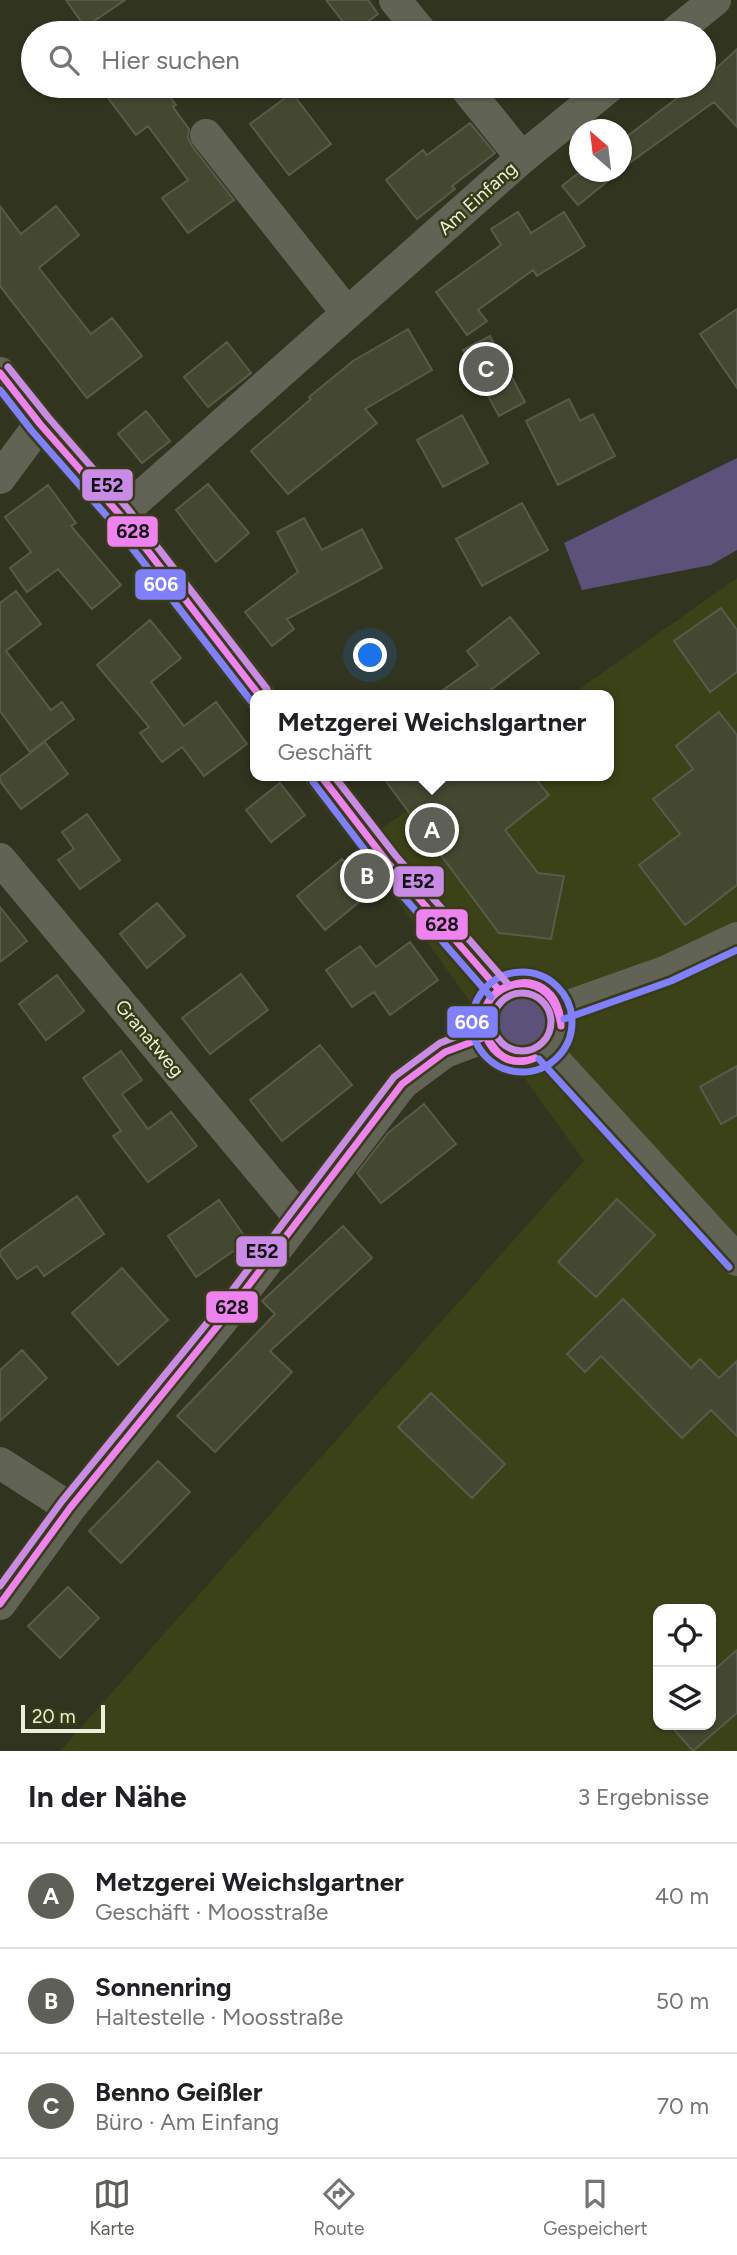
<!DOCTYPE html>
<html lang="de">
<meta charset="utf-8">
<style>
:root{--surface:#fff;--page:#f6f6f6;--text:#202124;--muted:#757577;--line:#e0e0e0;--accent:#5e6058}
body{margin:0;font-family:Figtree,sans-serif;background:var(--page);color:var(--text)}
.controls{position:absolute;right:21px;bottom:21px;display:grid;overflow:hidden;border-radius:14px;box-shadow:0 2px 5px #0004}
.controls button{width:63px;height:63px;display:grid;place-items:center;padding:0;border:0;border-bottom:2px solid var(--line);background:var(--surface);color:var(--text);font:35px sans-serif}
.compass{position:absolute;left:569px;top:119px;width:63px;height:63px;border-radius:50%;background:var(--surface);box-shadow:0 2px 5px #0004;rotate:332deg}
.scale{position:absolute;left:21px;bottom:18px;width:84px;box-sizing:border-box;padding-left:7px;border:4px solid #eaefd9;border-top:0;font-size:19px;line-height:24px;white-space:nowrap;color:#eaefd9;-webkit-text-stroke:5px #373c17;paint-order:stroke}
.you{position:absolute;left:371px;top:656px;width:24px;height:24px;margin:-18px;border:5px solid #fff;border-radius:50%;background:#1a73e8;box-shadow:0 0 0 10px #1a73e833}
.badge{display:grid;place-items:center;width:46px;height:46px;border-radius:50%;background:var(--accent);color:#fff;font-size:23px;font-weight:700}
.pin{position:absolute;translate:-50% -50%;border:4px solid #fff;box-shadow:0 2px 7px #0006}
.popup{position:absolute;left:250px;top:690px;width:364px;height:91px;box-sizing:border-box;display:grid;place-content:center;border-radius:14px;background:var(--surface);filter:drop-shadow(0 2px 5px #0005);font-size:23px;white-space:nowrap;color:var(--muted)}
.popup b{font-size:26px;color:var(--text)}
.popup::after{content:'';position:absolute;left:50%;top:100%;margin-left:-14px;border:14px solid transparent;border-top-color:var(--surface)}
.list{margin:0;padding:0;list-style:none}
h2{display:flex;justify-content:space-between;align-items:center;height:91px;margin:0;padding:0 28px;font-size:30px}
h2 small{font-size:23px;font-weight:400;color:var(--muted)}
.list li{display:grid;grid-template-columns:46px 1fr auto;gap:21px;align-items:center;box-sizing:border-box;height:105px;padding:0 28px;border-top:2px solid var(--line)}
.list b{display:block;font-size:26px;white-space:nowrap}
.list p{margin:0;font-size:23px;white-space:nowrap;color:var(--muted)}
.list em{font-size:23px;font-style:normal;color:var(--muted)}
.icon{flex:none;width:38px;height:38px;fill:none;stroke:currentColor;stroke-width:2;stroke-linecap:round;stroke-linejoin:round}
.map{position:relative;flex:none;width:737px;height:1751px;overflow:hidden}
.search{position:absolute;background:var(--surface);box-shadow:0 2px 5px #0004;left:21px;right:21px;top:21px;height:77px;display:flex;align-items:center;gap:18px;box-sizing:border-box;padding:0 24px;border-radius:38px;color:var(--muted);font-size:26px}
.sheet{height:406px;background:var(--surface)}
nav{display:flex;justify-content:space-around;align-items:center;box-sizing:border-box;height:98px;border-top:2px solid var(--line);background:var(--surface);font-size:19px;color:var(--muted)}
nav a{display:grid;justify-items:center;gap:4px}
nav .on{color:var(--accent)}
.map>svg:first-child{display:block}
</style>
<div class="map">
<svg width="737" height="1751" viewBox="0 0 737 1751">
<rect width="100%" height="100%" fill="#31341f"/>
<path fill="#3c4217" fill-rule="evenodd" d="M737 578V1751H60L584 1161 358 845 457 776H609V695H571ZM658 1609H711V1725H658Z"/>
<path fill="#5c5179" d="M737 458V550L711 565 582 590 564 543Z
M497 1022a27 27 0 1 1 54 0a27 27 0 1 1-54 0Z"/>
<path fill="#454831" stroke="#595b4a" stroke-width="2" d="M66 0H125L85 27Z
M326 0H368L378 14 352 33Z
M737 49V127L714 102 621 169V141L693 86H704V80Z
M99 86H162L176 105 173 107 189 129 188 138 192 146 234 200 188 233 162 198 188 180 148 126 136 135Z
M292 93 331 144 289 175 250 124Z
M470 123 495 153 452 186 455 189 417 219 386 180 423 150 427 155Z
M580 172H619L578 205 562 186Z
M0 206 21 234 56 206 79 235 39 268 91 334 112 318 142 356 87 398 0 286Z
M518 212 531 233 564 212 585 246 537 276 533 270 478 310 487 321 467 335 436 292 501 245 491 229Z
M737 309V388L700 334Z
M408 329 432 370 365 409 377 423 288 494 251 451 311 399 309 397 353 361Z
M490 336 525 402 499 416 463 350Z
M227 342 251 373 208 407 184 377Z
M569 399 580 421 593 414 615 456 558 485 526 421Z
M146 411 170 441 142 463 118 434Z
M462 415 488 463 443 487 417 440Z
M208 484 249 533 216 562 176 510Z
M48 485 76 523 71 526 121 585 92 609 58 569 27 592 10 568 31 552 5 517Z
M522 503 548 550 482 586 456 539Z
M304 518 322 550 362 529 382 568 287 619 294 629 272 646 245 612 298 572 277 532Z
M16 591 41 624 6 651 51 710 62 702 74 719 30 752 0 711V603Z
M721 608 737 630V672L710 692 674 641Z
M510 617 539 653 484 695H436L478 665 467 651Z
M150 620 181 658 151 682 184 726 216 702 247 744 204 776 182 747 162 762 140 733 149 727 97 665Z
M719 712 737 735V885L685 925 639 865 680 834 653 799 693 769 676 746Z
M45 742 68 774 21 809 0 781V776Z
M382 776H533L549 795 505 830 538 873 564 876 551 939 499 933Z
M280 783 305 815 271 842 246 810Z
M87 814 120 860 80 889 58 860 74 849 62 832Z
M342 859 370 893 325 930 297 896Z
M157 903 185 936 147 968 120 934Z
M0 907 27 941 0 962Z
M410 942 438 980 390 1015 374 992 352 1007 326 970 360 946 376 967Z
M241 974 268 1010 210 1054 182 1018Z
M57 975 84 1011 46 1040 19 1004Z
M320 1045 352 1085 282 1141 250 1100Z
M121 1051 142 1080 122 1094 148 1129 171 1112 197 1146 148 1182 113 1136 121 1131 83 1078Z
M737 1066V1115L721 1124 700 1087Z
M424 1104 456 1144 381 1203 357 1173 388 1133Z
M77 1196 104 1234 44 1276 37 1266 17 1279 0 1255V1251Z
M617 1199 655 1235 596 1297 558 1262Z
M219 1200 248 1241 196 1277 168 1236Z
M343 1226 372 1258 270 1351 292 1372 215 1452 177 1416 275 1314 262 1301Z
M122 1268 168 1320 118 1365 72 1313Z
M623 1299 691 1368 700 1359 719 1378 737 1361V1436L711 1410 682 1438 601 1356 585 1372 567 1354Z
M22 1350 47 1378 0 1421V1370Z
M431 1393 505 1464 472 1498 398 1427Z
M158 1461 190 1492 121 1563 89 1531Z
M68 1587 99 1618 60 1658 28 1626Z
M737 1650V1713L693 1751 670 1725H711V1673Z"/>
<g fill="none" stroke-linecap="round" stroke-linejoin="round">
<path stroke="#616355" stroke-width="32" d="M395 0 422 33
M674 33 715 0
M464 86 522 158
M206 135 347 313
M0 373 40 424 120 515 259 695
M0 478 40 424
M120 515 522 158 610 86
M321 776 388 863 499 990
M0 859 299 1217
M483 1022a39 39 0 1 1 78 0a39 39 0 1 1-78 0Z
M560 1009 667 971 737 938
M547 1052 737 1260
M0 1463 70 1508
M0 1604 70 1508 220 1323 402 1084 445 1052 485 1037"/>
<g stroke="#373c17" stroke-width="12">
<path id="bus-1" d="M0 373 40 424 120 515 259 695
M321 776 388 863 499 990
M535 1058C487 1079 459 1000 511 985 522 981 533 982 543 988 556 996 561 1012 561 1026
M535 1058C522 1063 506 1062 496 1050 449 995 549 946 561 1026
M0 1604 70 1508 220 1323 402 1084 445 1052 485 1037"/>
</g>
<g stroke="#373c17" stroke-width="12">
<path id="bus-2" d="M0 390 32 431 112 522 251 701
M313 782 380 870 491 997
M472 1022a50 50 0 1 1 100 0a50 50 0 1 1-100 0Z
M564 1019 671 981 737 950
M539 1059 729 1267"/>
</g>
<g stroke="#373c17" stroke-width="12">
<path id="bus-3" d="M8 367 48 417 128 509 267 689
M334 776 396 856 507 983
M493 1022a29 29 0 1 1 58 0a29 29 0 1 1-58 0Z
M0 1586 62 1501 212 1317 394 1077 440 1043 481 1027"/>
</g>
<use href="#bus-1" stroke="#ee82ee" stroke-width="7"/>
<use href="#bus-2" stroke="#8080ff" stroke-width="7"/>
<use href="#bus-3" stroke="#ca8be6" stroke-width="7"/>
</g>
<g text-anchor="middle" stroke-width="5" stroke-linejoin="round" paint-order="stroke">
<g font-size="19" fill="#eaefd9" stroke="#373c17">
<text transform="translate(477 198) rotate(-42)" y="7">Am Einfang</text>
<text transform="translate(150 1038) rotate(50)" y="7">Granatweg</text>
</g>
</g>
<g stroke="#373c17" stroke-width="2.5">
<rect x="81" y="468" width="53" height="34" rx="7" fill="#ca8be6"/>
<rect x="106" y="515" width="53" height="33" rx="7" fill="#ee82ee"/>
<rect x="134" y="568" width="53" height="33" rx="7" fill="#8080ff"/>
<rect x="392" y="865" width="53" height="33" rx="7" fill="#ca8be6"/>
<rect x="415" y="908" width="54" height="33" rx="7" fill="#ee82ee"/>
<rect x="446" y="1005" width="53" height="34" rx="7" fill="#8080ff"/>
<rect x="235" y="1235" width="53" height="33" rx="7" fill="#ca8be6"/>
<rect x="205" y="1290" width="54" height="34" rx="7" fill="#ee82ee"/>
</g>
<g font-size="19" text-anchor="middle" font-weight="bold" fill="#fff">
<text x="161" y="591">606</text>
<text x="472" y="1029">606</text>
</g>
<g font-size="19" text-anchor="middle" font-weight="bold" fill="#111">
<text x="107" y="492">E52</text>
<text x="133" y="538">628</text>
<text x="418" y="888">E52</text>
<text x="442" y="931">628</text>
<text x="262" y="1258">E52</text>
<text x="232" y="1314">628</text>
</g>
</svg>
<div class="controls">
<button><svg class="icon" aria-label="locate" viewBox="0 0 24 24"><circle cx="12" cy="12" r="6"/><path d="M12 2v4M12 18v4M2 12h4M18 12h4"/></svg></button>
<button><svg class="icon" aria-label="layers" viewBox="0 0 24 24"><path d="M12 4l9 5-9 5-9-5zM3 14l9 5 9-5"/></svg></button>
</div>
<svg class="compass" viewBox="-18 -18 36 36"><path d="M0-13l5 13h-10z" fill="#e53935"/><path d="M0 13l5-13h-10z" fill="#757577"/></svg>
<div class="scale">20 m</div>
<div class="you"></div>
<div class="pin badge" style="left:432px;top:830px">A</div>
<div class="popup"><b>Metzgerei Weichslgartner</b>Geschäft</div>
<div class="pin badge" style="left:367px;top:876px">B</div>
<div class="pin badge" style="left:486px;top:369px">C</div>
<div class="search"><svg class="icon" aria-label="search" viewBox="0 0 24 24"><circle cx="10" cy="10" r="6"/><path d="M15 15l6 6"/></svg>Hier suchen</div>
</div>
<section class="sheet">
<h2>In der Nähe<small>3 Ergebnisse</small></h2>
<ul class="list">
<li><span class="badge">A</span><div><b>Metzgerei Weichslgartner</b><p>Geschäft · Moosstraße</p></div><em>40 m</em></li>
<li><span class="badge">B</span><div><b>Sonnenring</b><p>Haltestelle · Moosstraße</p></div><em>50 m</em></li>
<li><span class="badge">C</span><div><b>Benno Geißler</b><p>Büro · Am Einfang</p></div><em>70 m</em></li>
</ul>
</section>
<nav>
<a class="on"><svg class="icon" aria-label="map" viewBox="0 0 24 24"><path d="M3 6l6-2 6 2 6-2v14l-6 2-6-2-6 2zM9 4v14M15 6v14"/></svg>Karte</a>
<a><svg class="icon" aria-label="directions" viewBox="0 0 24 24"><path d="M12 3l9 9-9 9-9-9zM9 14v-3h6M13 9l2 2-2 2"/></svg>Route</a>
<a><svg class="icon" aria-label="saved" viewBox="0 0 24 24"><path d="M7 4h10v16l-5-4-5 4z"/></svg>Gespeichert</a>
</nav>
